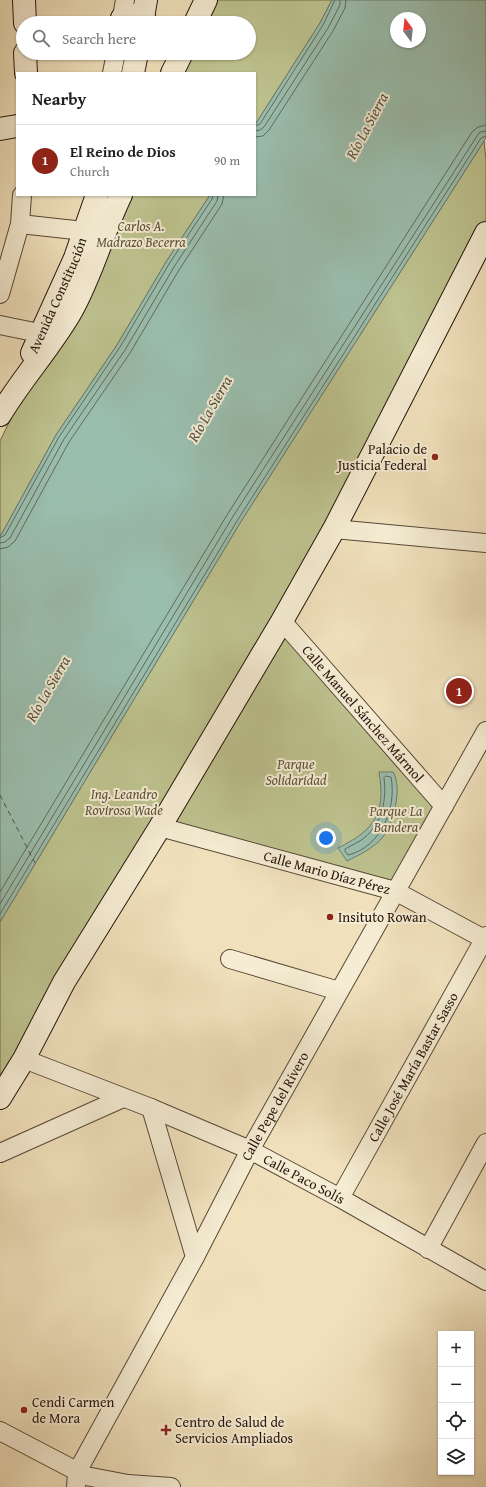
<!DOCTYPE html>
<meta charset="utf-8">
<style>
:root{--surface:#fff;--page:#f2f2f2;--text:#222;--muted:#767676;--line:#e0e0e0;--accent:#8f2418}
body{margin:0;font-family:"Gentium Book Plus",serif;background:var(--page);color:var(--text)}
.controls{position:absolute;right:12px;bottom:12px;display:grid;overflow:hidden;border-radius:0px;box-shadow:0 1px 3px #0004}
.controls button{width:36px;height:36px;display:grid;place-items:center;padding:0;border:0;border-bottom:1px solid var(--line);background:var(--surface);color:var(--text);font:20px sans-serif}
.compass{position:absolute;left:390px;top:12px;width:36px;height:36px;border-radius:50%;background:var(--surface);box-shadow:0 1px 3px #0004;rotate:345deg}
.you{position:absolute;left:326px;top:838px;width:14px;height:14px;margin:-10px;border:3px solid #fff;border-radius:50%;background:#1a73e8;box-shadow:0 0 0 6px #1a73e833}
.badge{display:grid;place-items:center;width:26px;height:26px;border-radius:50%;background:var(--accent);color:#fff;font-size:13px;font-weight:700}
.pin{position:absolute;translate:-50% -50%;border:2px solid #fff;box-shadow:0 1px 4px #0006}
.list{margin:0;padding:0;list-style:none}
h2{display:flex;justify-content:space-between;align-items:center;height:52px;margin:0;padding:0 16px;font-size:17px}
h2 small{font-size:13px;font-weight:400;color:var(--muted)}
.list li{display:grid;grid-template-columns:26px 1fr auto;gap:12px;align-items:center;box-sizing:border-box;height:72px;padding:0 16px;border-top:1px solid var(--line)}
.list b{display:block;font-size:15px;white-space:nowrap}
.list p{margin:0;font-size:13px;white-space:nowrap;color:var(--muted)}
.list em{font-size:13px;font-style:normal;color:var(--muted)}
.icon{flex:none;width:22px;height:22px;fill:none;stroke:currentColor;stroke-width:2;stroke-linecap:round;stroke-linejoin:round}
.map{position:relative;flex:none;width:486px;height:1487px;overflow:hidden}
.search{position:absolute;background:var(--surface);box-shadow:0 1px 3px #0004;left:16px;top:16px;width:240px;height:44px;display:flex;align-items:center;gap:10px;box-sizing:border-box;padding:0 14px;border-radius:22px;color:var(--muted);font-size:15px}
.panel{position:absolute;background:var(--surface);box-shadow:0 1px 3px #0004;left:16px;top:72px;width:240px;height:124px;border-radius:0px}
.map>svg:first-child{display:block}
</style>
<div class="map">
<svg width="486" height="1487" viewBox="0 0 486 1487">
<rect width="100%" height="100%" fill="#f0e1bc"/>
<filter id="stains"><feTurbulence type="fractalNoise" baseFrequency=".005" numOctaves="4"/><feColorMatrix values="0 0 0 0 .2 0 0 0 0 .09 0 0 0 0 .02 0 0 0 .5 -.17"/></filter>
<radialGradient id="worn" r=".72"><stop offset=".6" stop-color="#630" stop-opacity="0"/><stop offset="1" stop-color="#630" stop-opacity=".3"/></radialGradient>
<path fill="#bdc28e" stroke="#726b4c" d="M206 0H332L320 23 255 125V73H172L182 53H249V23H195Z
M484 141 486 160V233L282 621 444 806 395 891 160 827 0 1101V922L240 523Z
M119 195H210L166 262 117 345 56 435 0 537V441Z"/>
<path fill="#9abeae" stroke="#6c7a6d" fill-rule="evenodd" d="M332 0H486V137L484 141 240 523 0 922V537L56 435 117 345 166 262 210 195H255V125L320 23ZM396 18H420V42H396Z
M379 772H393C403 788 393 823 383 837 374 848 359 855 347 861L338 848C375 830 386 813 379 772Z"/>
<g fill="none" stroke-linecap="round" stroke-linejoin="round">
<path stroke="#60695c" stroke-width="1" d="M255 126 260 124 323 25 335 0
M255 131 260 130 264 127 328 28 340 5V0
M255 137 263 136 269 130 333 31 345 8 346 0
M0 538 5 535 59 437 120 347 169 264 212 199 213 195
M0 543 5 542 10 538 64 439 125 350 174 267 217 201 218 195
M0 549 8 547 15 541 69 442 130 353 179 270 222 204 224 195
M386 776 391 777C397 808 381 847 348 855L345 851V849C352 845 359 842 364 838 382 824 387 799 384 778Z
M0 892 227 515 472 132 478 127 486 125
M0 904 232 518 477 136 480 132 486 131
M0 914 237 521 481 138 486 136"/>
<path stroke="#4f5044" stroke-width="1" stroke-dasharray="5 4" stroke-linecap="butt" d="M0 795 35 863"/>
<g stroke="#584737" stroke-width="20">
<g id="street">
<path d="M121 23 125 0"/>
<path d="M112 73 116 53"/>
<path d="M20 224 84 231"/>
<path d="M0 294 20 224 22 195"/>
<path d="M0 325 54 336"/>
<path d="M334 529 486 543"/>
<path id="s1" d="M282 621 444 806"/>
<path id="s2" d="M160 827 395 891 486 940"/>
<path d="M230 959 339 991"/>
<path id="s3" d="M24 1059 151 1108 250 1150 340 1198 486 1281"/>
<path d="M151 1108 195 1257"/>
<path d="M0 1153 123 1098"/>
<path id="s4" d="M340 1198 486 936"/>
<path d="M428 1249 486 1143"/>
<path d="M0 1431 86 1476 128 1484 171 1487"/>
<path id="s5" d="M76 1487 77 1472 195 1257 250 1150 486 731"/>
</g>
</g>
<g stroke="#26140b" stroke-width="24">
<g id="secondary">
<path d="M24 0 25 23"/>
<path d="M122 18 144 13"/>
<path d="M142 23 146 0"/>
<path d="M195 23 206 0"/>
<path d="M25 53 26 73"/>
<path d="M133 73 137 53"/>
<path d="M172 73 182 53"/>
<path d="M0 129 17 126"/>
<path id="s6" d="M32 353 75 258 97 195"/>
<path d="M0 415C22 378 51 347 72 310 92 274 103 232 121 195"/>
<path d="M0 1098 24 1059 64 982 160 827 282 621 334 529 486 233"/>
</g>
</g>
<use href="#street" stroke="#f5ecd3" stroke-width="18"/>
<use href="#secondary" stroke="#f5ecd3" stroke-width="22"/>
</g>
<g fill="#8f2418" stroke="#f5ecd3" stroke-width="1.5">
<circle cx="435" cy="457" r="4"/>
<circle cx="330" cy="917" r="4"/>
<circle cx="24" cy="1410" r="4"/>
<path d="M164 1424h4v4h4v4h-4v4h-4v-4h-4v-4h4z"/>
</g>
<g text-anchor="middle" stroke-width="4" stroke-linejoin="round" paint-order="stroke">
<g font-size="14" font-style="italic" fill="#5b5139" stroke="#f5ecd3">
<text x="141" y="231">Carlos A.<tspan x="141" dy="16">Madrazo Becerra</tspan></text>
<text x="296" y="769">Parque<tspan x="296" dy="16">Solidaridad</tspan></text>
<text x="124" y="799">Ing. Leandro<tspan x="124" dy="16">Rovirosa Wade</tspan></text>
<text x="396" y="816">Parque La<tspan x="396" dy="16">Bandera</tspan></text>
</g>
<g font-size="14" fill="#26140b" stroke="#f5ecd3">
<text dy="5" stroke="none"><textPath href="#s6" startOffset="63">Avenida Constitución</textPath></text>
<text dy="5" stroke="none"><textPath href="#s1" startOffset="123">Calle Manuel Sánchez Mármol</textPath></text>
<text dy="5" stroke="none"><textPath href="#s2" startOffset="173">Calle Mario Díaz Pérez</textPath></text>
<text dy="5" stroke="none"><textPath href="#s4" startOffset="150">Calle José María Bastar Sasso</textPath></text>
<text dy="5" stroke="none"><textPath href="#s5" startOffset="431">Calle Pepe del Rivero</textPath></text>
<text dy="5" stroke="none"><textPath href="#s3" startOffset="305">Calle Paco Solís</textPath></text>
</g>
<g font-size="14" fill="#26140b" stroke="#f5ecd3" text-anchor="start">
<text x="427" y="454" text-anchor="end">Palacio de<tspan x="427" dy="16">Justicia Federal</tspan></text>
<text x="338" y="922">Insituto Rowan</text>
<text x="32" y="1407">Cendi Carmen<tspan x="32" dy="16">de Mora</tspan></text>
<text x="175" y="1427">Centro de Salud de<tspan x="175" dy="16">Servicios Ampliados</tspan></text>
</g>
<g font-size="15" font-style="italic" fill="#4f5044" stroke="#f5ecd3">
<text transform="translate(367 126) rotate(-62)" y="5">Río La Sierra</text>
<text transform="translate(210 409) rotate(-60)" y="5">Río La Sierra</text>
<text transform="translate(48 689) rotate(-60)" y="5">Río La Sierra</text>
</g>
</g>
<rect width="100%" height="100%" filter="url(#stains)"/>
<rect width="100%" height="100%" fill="url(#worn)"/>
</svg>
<div class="controls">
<button>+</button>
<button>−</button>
<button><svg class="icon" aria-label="locate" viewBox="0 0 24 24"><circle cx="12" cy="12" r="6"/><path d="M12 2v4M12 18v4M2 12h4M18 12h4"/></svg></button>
<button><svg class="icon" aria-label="layers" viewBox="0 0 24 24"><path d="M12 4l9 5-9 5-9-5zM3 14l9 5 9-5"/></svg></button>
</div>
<svg class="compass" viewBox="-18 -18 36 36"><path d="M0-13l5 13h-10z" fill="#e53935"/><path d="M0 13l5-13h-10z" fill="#767676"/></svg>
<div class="you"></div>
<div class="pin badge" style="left:459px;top:691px">1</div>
<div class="search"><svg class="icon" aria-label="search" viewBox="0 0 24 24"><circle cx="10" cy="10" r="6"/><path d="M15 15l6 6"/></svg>Search here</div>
<section class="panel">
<h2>Nearby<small></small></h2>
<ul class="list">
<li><span class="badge">1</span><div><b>El Reino de Dios</b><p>Church</p></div><em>90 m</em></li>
</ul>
</section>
</div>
